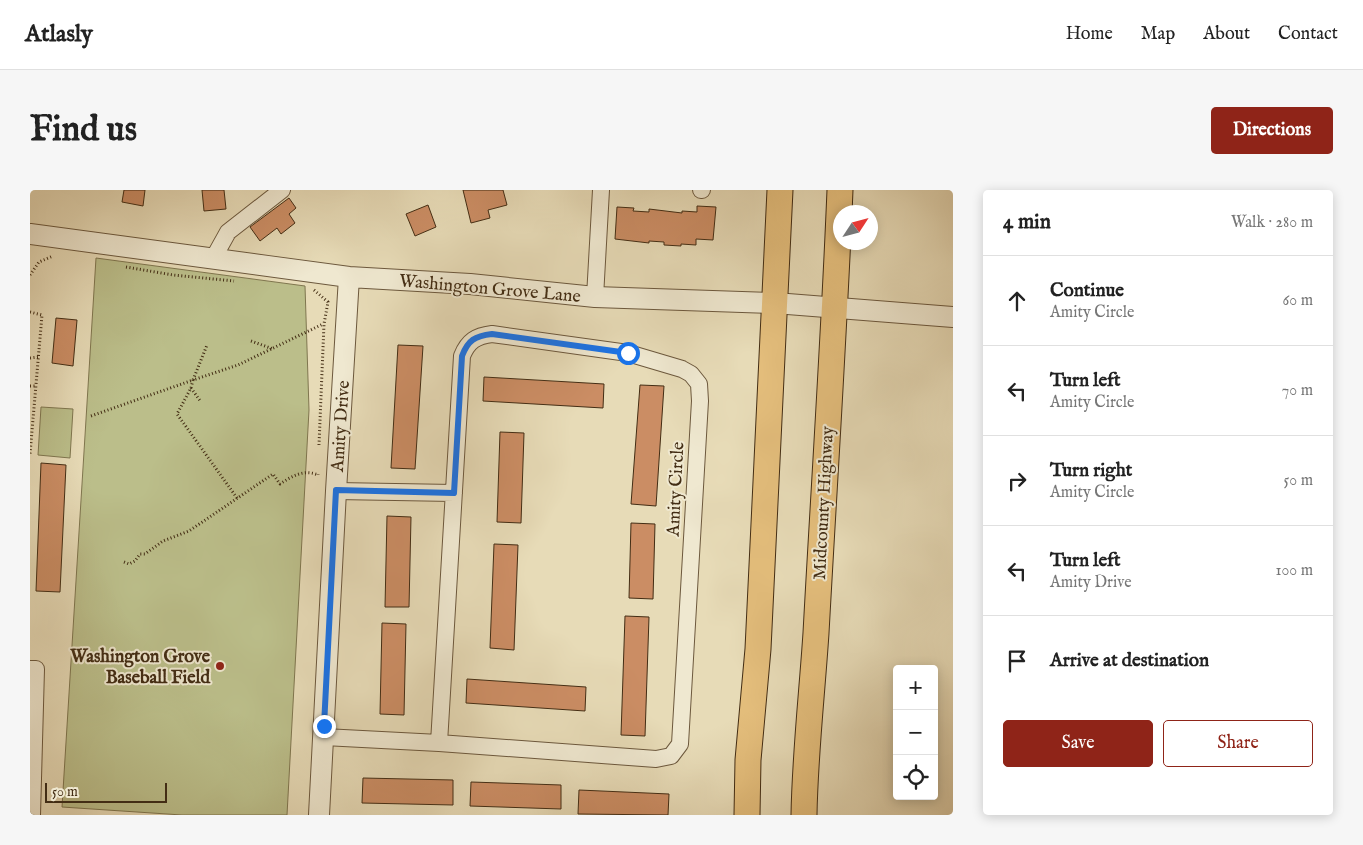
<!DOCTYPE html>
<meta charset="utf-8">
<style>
:root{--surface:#fff;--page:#f6f6f6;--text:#222;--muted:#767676;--line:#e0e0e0;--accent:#8f2418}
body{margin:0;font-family:"IM FELL English",serif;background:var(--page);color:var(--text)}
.controls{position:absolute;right:15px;bottom:15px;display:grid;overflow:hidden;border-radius:5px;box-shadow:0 2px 12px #0003}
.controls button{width:45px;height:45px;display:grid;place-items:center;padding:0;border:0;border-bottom:1px solid var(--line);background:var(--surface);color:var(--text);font:25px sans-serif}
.compass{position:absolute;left:803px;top:15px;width:45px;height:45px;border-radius:50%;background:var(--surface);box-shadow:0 2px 12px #0003;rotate:54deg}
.scale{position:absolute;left:15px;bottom:12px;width:122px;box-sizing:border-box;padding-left:5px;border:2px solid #432d14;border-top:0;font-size:14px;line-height:18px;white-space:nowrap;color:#432d14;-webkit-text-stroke:4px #efe8d0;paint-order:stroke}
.stop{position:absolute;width:15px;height:15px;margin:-11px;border:4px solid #1a73e8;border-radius:50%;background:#fff}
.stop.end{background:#1a73e8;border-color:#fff;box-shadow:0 1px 5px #0008}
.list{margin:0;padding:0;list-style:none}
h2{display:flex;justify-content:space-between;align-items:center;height:65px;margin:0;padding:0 20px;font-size:21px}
h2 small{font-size:16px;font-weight:400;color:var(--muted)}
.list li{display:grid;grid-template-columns:32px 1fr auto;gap:15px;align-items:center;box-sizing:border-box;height:90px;padding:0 20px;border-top:1px solid var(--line)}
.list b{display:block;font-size:19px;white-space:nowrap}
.list p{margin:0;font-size:16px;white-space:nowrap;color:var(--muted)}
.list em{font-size:16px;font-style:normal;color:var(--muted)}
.actions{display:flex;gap:10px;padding:15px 20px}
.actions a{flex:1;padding:11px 0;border:1px solid var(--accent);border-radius:5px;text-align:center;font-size:18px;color:var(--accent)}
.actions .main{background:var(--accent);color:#fff}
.icon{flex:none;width:28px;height:28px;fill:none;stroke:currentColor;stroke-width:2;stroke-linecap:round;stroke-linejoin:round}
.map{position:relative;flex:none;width:923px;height:625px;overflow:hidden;border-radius:5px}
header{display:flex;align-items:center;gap:30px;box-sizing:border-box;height:70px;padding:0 25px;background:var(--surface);border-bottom:1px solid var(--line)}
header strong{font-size:24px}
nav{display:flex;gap:28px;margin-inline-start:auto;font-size:18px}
.intro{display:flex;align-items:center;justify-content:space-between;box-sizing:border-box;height:120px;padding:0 30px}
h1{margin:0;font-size:35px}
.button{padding:12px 22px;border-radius:5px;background:var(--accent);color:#fff;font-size:18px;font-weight:700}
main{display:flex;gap:30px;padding:0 30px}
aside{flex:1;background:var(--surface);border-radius:5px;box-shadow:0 2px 12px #0003}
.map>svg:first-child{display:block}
</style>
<header>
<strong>Atlasly</strong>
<nav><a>Home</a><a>Map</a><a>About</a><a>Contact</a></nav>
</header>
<div class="intro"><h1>Find us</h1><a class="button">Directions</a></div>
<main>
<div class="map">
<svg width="923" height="625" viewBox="0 0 923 625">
<rect width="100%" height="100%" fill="#e7dbb7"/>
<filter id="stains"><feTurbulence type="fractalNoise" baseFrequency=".004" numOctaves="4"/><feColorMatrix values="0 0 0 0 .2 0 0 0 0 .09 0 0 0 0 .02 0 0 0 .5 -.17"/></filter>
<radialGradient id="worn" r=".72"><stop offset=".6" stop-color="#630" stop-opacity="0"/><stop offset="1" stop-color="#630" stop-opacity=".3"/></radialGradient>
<path fill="#bbbe8a" stroke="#7f764f" d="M66 68 275 96 279 220 257 625H152L32 617Z
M11 217 43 219 40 268 8 265Z"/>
<path fill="#cb8d64" stroke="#432d14" d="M94 0H115L113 16 92 12Z
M172 0H194L196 19 174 21Z
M433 0H473L477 15 458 20 460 28 441 33Z
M259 8 266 18 259 24 265 33 251 44 247 38 230 51 220 37Z
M398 15 406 37 385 46 376 24Z
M667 16 686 17 683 50 666 49V55L651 54V56L634 55V52L619 51V53L585 49 587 17 604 18 603 21 619 22V19L652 23V21L667 22Z
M26 128 47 130 43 176 22 173Z
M368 155 393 156 385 279 361 278Z
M454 187 574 194 573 218 453 211Z
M610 195 634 196 626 316 601 314Z
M470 242 494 243 491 333 467 332Z
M11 273 36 275 30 402 6 401Z
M357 326 381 327 379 417H355Z
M601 333 625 334 623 409 599 408Z
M464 354 488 355 484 460 460 458Z
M595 426 619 427 615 546 591 545Z
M352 433 376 434 374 525 350 524Z
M437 489 556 497 555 521 436 513Z
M333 588 423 590V615L332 613Z
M441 592 531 595V619L440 616Z
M549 600 639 604 638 625 548 624Z"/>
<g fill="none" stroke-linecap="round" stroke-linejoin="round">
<g stroke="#6c583d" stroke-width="18">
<path id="minor" d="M671 0H672
M183 69 198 42 252 0
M565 107 571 0
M306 301 424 303
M0 479H6L2 625
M294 547 409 553 626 569 641 566 650 554 670 211 669 194 661 184 652 179 598 163 462 144C446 146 438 151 432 166L409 553"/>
</g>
<g stroke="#6c583d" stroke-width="22">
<path id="tertiary" d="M0 44 319 87 440 94 565 107 745 113 923 127
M289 625 306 301 319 87"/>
</g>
<g stroke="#432d14" stroke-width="27">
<path id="primary" d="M717 625 718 570 728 459 750 0
M774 625C775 564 782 504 786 443 794 296 804 148 810 0"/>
</g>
<path stroke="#432d14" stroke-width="3" stroke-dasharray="1 2.5" stroke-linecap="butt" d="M96 77 143 85 204 91
M0 85 9 72 23 66
M284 100 298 112 294 134 289 255
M0 122 12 125 0 264
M221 151 243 159
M0 168 9 167
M0 196H5
M161 198 171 212
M61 226 163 190 177 155
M207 308 147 224 161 198 163 190 208 175 293 134
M94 372 99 374 105 371 110 364H115L133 351 159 341 243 284 250 294C262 286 274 279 288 285V284"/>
<use href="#minor" stroke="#efe8d0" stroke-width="16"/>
<use href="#tertiary" stroke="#efe8d0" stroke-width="20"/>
<use href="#primary" stroke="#e4be7c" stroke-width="25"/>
</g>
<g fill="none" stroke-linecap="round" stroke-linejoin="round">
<path stroke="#1a73e8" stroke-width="6" d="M294 536 306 300 424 303 432 166C438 150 445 146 462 144L598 163"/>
</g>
<circle fill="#8f2418" stroke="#efe8d0" stroke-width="2" cx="190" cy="476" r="5"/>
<g text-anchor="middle" stroke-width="4" stroke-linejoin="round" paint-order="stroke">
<g font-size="18" fill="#432d14" stroke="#efe8d0">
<text transform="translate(460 98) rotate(5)" y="6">Washington Grove Lane</text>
<text transform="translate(310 236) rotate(-86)" y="6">Amity Drive</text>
<text transform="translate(645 299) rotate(-87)" y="6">Amity Circle</text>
<text transform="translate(793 313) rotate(-87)" y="6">Midcounty Highway</text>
</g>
<g font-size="18" font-weight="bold" fill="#432d14" stroke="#efe8d0" text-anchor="end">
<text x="180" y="472">Washington Grove<tspan x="180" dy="21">Baseball Field</tspan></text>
</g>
</g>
<rect width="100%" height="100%" filter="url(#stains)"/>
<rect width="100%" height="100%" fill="url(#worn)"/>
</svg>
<div class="controls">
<button>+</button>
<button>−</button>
<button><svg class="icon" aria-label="locate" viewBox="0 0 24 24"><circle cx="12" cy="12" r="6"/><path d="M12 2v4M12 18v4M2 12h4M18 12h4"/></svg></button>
</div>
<svg class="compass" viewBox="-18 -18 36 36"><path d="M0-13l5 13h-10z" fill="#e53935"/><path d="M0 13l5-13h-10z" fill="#767676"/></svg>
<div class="scale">50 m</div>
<div class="stop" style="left:598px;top:163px"></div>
<div class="stop end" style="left:294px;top:536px"></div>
</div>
<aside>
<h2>4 min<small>Walk · 280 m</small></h2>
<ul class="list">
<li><svg class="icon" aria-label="ahead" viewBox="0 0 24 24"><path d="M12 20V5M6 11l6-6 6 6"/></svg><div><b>Continue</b><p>Amity Circle</p></div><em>60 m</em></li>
<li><svg class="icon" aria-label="left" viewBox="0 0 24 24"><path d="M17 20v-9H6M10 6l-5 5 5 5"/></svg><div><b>Turn left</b><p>Amity Circle</p></div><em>70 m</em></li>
<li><svg class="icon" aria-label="right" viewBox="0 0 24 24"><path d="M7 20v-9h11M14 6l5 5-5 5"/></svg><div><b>Turn right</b><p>Amity Circle</p></div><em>50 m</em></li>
<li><svg class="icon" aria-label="left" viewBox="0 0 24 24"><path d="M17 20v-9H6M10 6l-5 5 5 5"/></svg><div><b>Turn left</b><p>Amity Drive</p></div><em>100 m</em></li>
<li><svg class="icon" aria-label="arrive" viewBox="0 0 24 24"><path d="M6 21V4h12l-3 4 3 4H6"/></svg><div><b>Arrive at destination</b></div></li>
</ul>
<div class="actions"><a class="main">Save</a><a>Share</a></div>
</aside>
</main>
